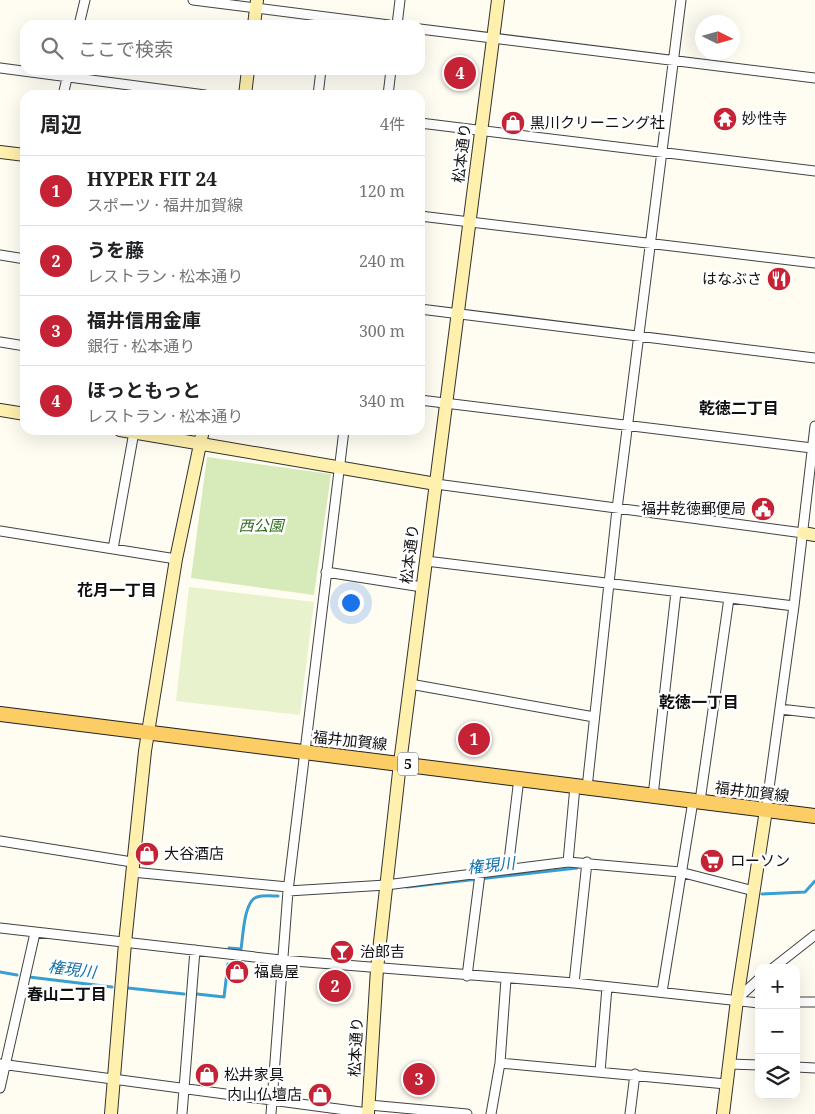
<!DOCTYPE html>
<html lang="ja">
<meta charset="utf-8">
<style>
:root{--surface:#fff;--page:#f2f2f2;--text:#202124;--muted:#757577;--line:#e0e0e0;--accent:#c52235}
body{margin:0;font-family:"Noto Serif","Noto Sans JP",serif;background:var(--page);color:var(--text)}
.controls{position:absolute;right:15px;bottom:15px;display:grid;overflow:hidden;border-radius:10px;box-shadow:0 5px 20px #0002}
.controls button{width:45px;height:45px;display:grid;place-items:center;padding:0;border:0;border-bottom:1px solid var(--line);background:var(--surface);color:var(--text);font:25px sans-serif}
.compass{position:absolute;left:695px;top:15px;width:45px;height:45px;border-radius:50%;background:var(--surface);box-shadow:0 5px 20px #0002;rotate:95deg}
.you{position:absolute;left:350px;top:602px;width:18px;height:18px;margin:-12px;border:4px solid #fff;border-radius:50%;background:#1a73e8;box-shadow:0 0 0 8px #1a73e833}
.badge{display:grid;place-items:center;width:32px;height:32px;border-radius:50%;background:var(--accent);color:#fff;font-size:16px;font-weight:700}
.pin{position:absolute;translate:-50% -50%;border:2px solid #fff;box-shadow:0 1px 5px #0006}
.list{margin:0;padding:0;list-style:none}
h2{display:flex;justify-content:space-between;align-items:center;height:65px;margin:0;padding:0 20px;font-size:21px}
h2 small{font-size:16px;font-weight:400;color:var(--muted)}
.list li{display:grid;grid-template-columns:32px 1fr auto;gap:15px;align-items:center;box-sizing:border-box;height:70px;padding:0 20px;border-top:1px solid var(--line)}
.list b{display:block;font-size:19px;white-space:nowrap}
.list p{margin:0;font-size:16px;white-space:nowrap;color:var(--muted)}
.list em{font-size:16px;font-style:normal;color:var(--muted)}
.icon{flex:none;width:28px;height:28px;fill:none;stroke:currentColor;stroke-width:2;stroke-linecap:round;stroke-linejoin:round}
.map{position:relative;flex:none;width:815px;height:1114px;overflow:hidden}
.search{position:absolute;background:var(--surface);box-shadow:0 5px 20px #0002;left:20px;top:20px;width:405px;height:55px;display:flex;align-items:center;gap:12px;box-sizing:border-box;padding:0 18px;border-radius:15px;color:var(--muted);font-size:19px}
.panel{position:absolute;background:var(--surface);box-shadow:0 5px 20px #0002;left:20px;top:90px;width:405px;height:345px;border-radius:15px}
.map>svg:first-child{display:block}
</style>
<div class="map">
<svg width="815" height="1114" viewBox="0 0 815 1114">
<rect width="100%" height="100%" fill="#fffcf2"/>
<path fill="#d7ebba" d="M207 457 331 474 314 595 191 578Z"/>
<path fill="#e8f2cc" d="M189 587 314 602 300 715 176 701Z"/>
<g fill="none" stroke-linecap="round" stroke-linejoin="round">
<path stroke="#399fd2" stroke-width="3" d="M407 887 577 868
M762 894 805 892 815 881
M229 948 241 949C243 937 244 900 257 897 263 895 271 896 278 896
M0 972 17 975
M29 977 112 987
M128 988 184 994
M197 994 224 997 228 964"/>
<g stroke="#434343" stroke-width="11">
<path id="street" d="M193 0 389 25
M79 25 85 0
M397 25 400 0
M420 29 815 78
M0 68 205 95
M63 95 69 70
M318 95 321 70
M388 95 391 70
M420 123 815 171
M420 216 815 263
M0 255 25 259
M420 309 815 358
M0 342 25 346
M420 400 812 448
M436 484 803 533
M0 531 176 559
M113 549 134 432
M426 561 794 606
M326 572 422 587
M410 684 594 717
M780 709 815 713
M587 788 617 509 681 0
M653 796 676 592
M700 801 729 598
M766 810 794 606 815 426
M0 841 132 862
M568 862 575 786
M508 869 519 778
M132 872 288 887
M288 891 386 885 568 862 680 872 754 891
M0 928 281 960 574 983 759 1003
M773 968 815 935
M467 976 480 874
M574 983 587 862
M662 992 693 801
M738 998 759 979
M796 1002H815
M500 1063 726 1084
M0 1064 368 1113
M729 1064 759 1065
M796 1067 815 1068
M600 1072 607 987
M0 1088 35 933
M369 1105 467 1114
M182 1114 195 950
M271 1114 288 891 344 430
M491 1114 500 1063 506 979
M630 1114 635 1074"/>
</g>
<g stroke="#323232" stroke-width="14">
<path id="secondary" d="M254 25 257 0
M245 95 248 70
M0 152 25 155
M0 410 25 414
M120 430 436 484
M803 533 815 535
M111 1114 125 943 145 751 176 559 203 430
M368 1114 377 969 400 763 498 0
M723 1114 737 1000 766 810"/>
</g>
<g stroke="#212121" stroke-width="16">
<path id="primary" d="M0 714 815 816"/>
</g>
<use href="#street" stroke="#fff" stroke-width="9"/>
<use href="#secondary" stroke="#fff0ad" stroke-width="12"/>
<use href="#primary" stroke="#fccd65" stroke-width="14"/>
</g>
<defs>
<g id="temple-disc" transform="scale(1.25)"><circle r="9.5" fill="#c52235" stroke="#fff"/><path d="M0-6L5-2H3V0L6.5 2.5H4V6H1.5V3h-3V6H-4V2.5H-6.5L-3 0V-2H-5Z" fill="#fff"/></g>
<g id="shop-disc" transform="scale(1.25)"><circle r="9.5" fill="#c52235" stroke="#fff"/><path d="M-5-2.5h2.3a2.7 3.5 0 0 1 5.4 0H5L5.5 6h-11ZM-1.5-2.5h3a1.5 2.3 0 0 0-3 0Z" fill="#fff"/></g>
<g id="restaurant-disc" transform="scale(1.25)"><circle r="9.5" fill="#c52235" stroke="#fff"/><path d="M-5-6h1v4h1v-4h1v4h1v-4h1v5L-1.5 .5V6h-2V.5L-5-1ZM5-6V6H3V1.5H1.5Q1.5-4 5-6Z" fill="#fff"/></g>
<g id="civic-disc" transform="scale(1.25)"><circle r="9.5" fill="#c52235" stroke="#fff"/><path d="M-.6-6.5H3V-4.5H.6V-3L4-1V1h2V6H-6V1h2V-1L-.6-3ZM-1.2 2.5V6h2.4V2.5Z" fill="#fff"/></g>
<g id="supermarket-disc" transform="scale(1.25)"><circle r="9.5" fill="#c52235" stroke="#fff"/><path d="M-6-5.5h2.5l.6 2H6L4.5 2H-2.5L-4.4-4H-6ZM-1.5 3.2a1.3 1.3 0 1 0 .1 0ZM3 3.2a1.3 1.3 0 1 0 .1 0Z" fill="#fff"/></g>
<g id="bar-disc" transform="scale(1.25)"><circle r="9.5" fill="#c52235" stroke="#fff"/><path d="M-6-5H6L.8 .8V4.5H3.5V6h-7V4.5H-.8V.8Z" fill="#fff"/></g>
</defs>
<g fill-rule="evenodd">
<use href="#temple-disc" x="725" y="119"/>
<use href="#shop-disc" x="513" y="123"/>
<use href="#restaurant-disc" x="779" y="279"/>
<use href="#civic-disc" x="763" y="509"/>
<use href="#shop-disc" x="147" y="854"/>
<use href="#supermarket-disc" x="712" y="861"/>
<use href="#bar-disc" x="342" y="952"/>
<use href="#shop-disc" x="237" y="972"/>
<use href="#shop-disc" x="207" y="1075"/>
<use href="#shop-disc" x="320" y="1095"/>
</g>
<g text-anchor="middle" stroke-width="5" stroke-linejoin="round" paint-order="stroke">
<rect fill="#fff" stroke="#585858" stroke-width="1" x="398" y="752.5" width="20" height="23" rx="4"/>
<g font-size="14" font-weight="bold" fill="#101010">
<text x="408" y="769">5</text>
</g>
<g font-size="15" fill="#101010" stroke="#fff" text-anchor="start">
<text x="742" y="124">妙性寺</text>
<text x="530" y="128">黒川クリーニング社</text>
<text x="762" y="284" text-anchor="end">はなぶさ</text>
<text x="746" y="514" text-anchor="end">福井乾徳郵便局</text>
<text x="164" y="859">大谷酒店</text>
<text x="730" y="866">ローソン</text>
<text x="360" y="957">治郎吉</text>
<text x="254" y="977">福島屋</text>
<text x="224" y="1080">松井家具</text>
<text x="302" y="1100" text-anchor="end">内山仏壇店</text>
</g>
<g font-size="15" fill="#101010" stroke="#fff">
<text transform="translate(462 153) rotate(-83)" y="5">松本通り</text>
<text transform="translate(410 554) rotate(-83)" y="5">松本通り</text>
<text transform="translate(350 741) rotate(6)" y="5">福井加賀線</text>
<text transform="translate(752 792) rotate(7)" y="5">福井加賀線</text>
<text transform="translate(356 1047) rotate(-87)" y="5">松本通り</text>
</g>
<g font-size="15" font-style="italic" fill="#326b1d" stroke="#fff">
<text x="261" y="531">西公園</text>
</g>
<g font-size="16" font-weight="bold" fill="#101010" stroke="#fff">
<text x="739" y="414">乾徳二丁目</text>
<text x="117" y="596">花月一丁目</text>
<text x="699" y="708">乾徳一丁目</text>
<text x="67" y="1000">春山二丁目</text>
</g>
<g font-size="16" font-style="italic" fill="#1371a7" stroke="#fff">
<text transform="translate(491 865) rotate(-6)" y="6">権現川</text>
<text transform="translate(72 969) rotate(7)" y="6">権現川</text>
</g>
</g>
</svg>
<div class="controls">
<button>+</button>
<button>−</button>
<button><svg class="icon" aria-label="layers" viewBox="0 0 24 24"><path d="M12 4l9 5-9 5-9-5zM3 14l9 5 9-5"/></svg></button>
</div>
<svg class="compass" viewBox="-18 -18 36 36"><path d="M0-13l5 13h-10z" fill="#e53935"/><path d="M0 13l5-13h-10z" fill="#757577"/></svg>
<div class="you"></div>
<div class="pin badge" style="left:474px;top:739px">1</div>
<div class="pin badge" style="left:335px;top:986px">2</div>
<div class="pin badge" style="left:419px;top:1079px">3</div>
<div class="pin badge" style="left:460px;top:73px">4</div>
<div class="search"><svg class="icon" aria-label="search" viewBox="0 0 24 24"><circle cx="10" cy="10" r="6"/><path d="M15 15l6 6"/></svg>ここで検索</div>
<section class="panel">
<h2>周辺<small>4件</small></h2>
<ul class="list">
<li><span class="badge">1</span><div><b>HYPER FIT 24</b><p>スポーツ · 福井加賀線</p></div><em>120 m</em></li>
<li><span class="badge">2</span><div><b>うを藤</b><p>レストラン · 松本通り</p></div><em>240 m</em></li>
<li><span class="badge">3</span><div><b>福井信用金庫</b><p>銀行 · 松本通り</p></div><em>300 m</em></li>
<li><span class="badge">4</span><div><b>ほっともっと</b><p>レストラン · 松本通り</p></div><em>340 m</em></li>
</ul>
</section>
</div>
